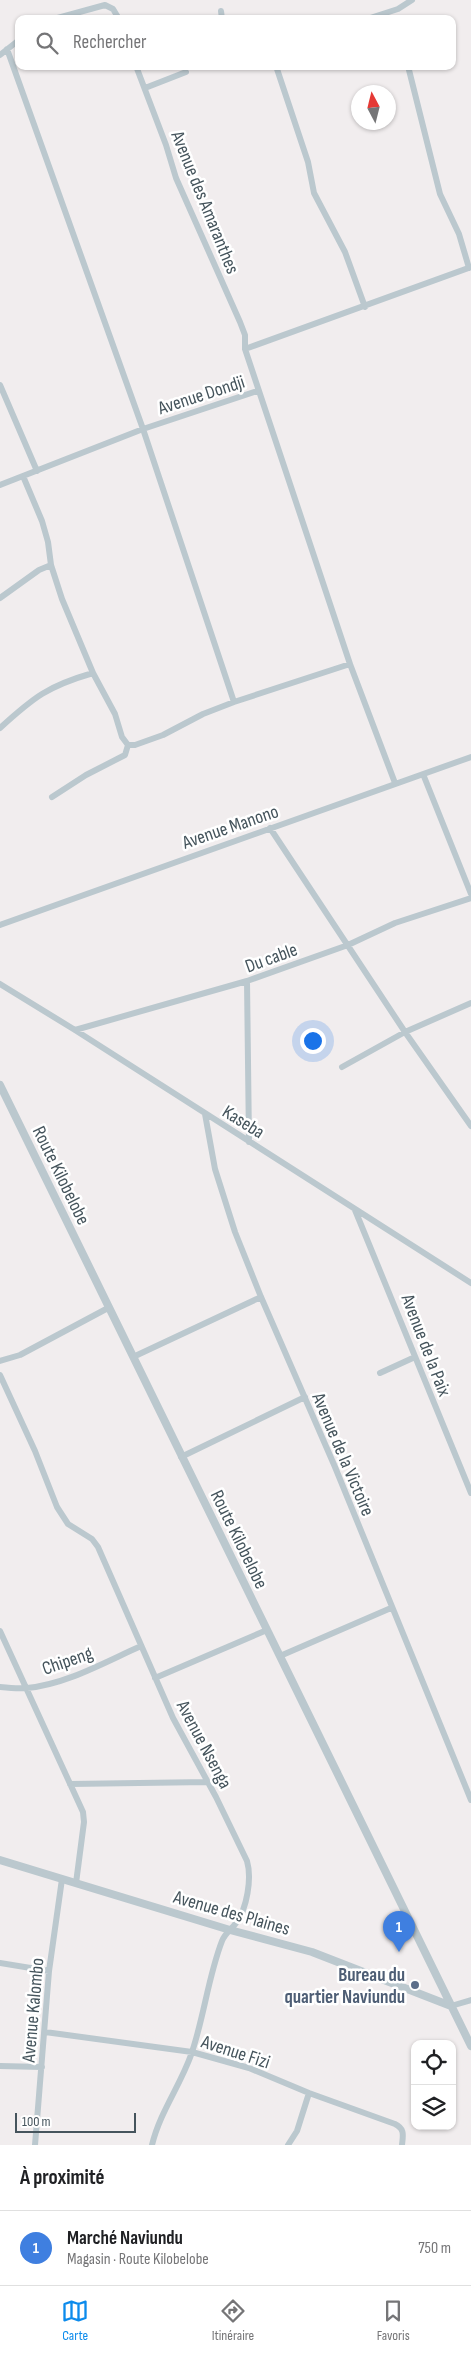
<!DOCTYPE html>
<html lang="fr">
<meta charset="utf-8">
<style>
:root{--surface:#fff;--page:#f2f2f2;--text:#202124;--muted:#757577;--line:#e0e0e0;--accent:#0c8bec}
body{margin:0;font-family:"Sofia Sans Condensed",sans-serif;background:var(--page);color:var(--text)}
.controls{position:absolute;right:15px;bottom:15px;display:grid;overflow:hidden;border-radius:10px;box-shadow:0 1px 4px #0004}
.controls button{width:45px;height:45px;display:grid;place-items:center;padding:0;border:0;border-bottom:1px solid var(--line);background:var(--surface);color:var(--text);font:25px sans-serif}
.compass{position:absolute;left:351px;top:85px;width:45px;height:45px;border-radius:50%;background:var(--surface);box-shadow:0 1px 4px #0004;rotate:353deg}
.scale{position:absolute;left:15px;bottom:12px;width:121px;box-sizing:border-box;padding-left:5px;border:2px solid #45545c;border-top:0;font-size:14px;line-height:18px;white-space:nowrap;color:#45545c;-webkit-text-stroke:4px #fff;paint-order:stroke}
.you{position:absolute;left:312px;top:1040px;width:18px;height:18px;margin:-12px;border:4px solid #fff;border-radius:50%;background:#1a73e8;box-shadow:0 0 0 8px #1a73e833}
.badge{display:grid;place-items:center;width:32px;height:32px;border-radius:50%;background:var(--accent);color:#fff;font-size:16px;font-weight:700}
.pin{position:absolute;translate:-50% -41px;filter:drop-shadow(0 1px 2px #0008)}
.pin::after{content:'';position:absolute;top:26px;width:18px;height:15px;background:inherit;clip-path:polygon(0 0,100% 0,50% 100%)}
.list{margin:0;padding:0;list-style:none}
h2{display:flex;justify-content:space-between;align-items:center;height:65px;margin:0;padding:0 20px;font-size:21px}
h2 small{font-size:16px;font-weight:400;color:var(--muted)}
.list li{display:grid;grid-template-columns:32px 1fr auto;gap:15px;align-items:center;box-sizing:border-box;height:75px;padding:0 20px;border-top:1px solid var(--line)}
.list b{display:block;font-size:19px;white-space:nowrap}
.list p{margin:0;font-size:16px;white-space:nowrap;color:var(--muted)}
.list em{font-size:16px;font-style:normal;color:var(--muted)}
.icon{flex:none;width:28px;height:28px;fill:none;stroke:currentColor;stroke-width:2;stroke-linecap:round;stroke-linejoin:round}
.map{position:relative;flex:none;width:471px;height:2145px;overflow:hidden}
.search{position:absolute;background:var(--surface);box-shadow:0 1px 4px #0004;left:15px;right:15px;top:15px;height:55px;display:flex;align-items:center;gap:12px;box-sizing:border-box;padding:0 18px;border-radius:10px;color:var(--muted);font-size:19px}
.sheet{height:140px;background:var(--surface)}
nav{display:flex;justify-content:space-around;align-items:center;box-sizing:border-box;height:70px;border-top:1px solid var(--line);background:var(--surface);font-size:14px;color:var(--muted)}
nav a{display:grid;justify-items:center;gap:2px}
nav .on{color:var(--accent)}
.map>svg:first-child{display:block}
</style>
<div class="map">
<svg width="471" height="2145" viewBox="0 0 471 2145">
<rect width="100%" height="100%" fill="#f1edee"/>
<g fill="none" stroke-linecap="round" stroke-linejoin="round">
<path stroke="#bbc8ce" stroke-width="6" d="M221 11 222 19
M54 19 105 5 113 9 119 19
M367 19 398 9 412 0
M7 49 143 429 234 702
M0 55 19 40
M136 66 166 145 176 178 240 322 245 335V349L350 664 395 783
M276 66 308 162 314 193 345 252 365 307
M408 66 440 194 459 234 469 268
M145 88 186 72
M245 349 471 267
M0 385 37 471
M23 476 42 521 48 542 51 565 62 599 93 673 115 714 122 737 128 745H135L163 735 203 714 234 702 350 664
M0 485 143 429 257 391
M0 598 39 570 51 565
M0 728C34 697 48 686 93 673
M423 774 471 894
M52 797 86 775 125 755 128 745
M270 828 405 1032 471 1126
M0 925 471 757
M247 981 249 1142
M0 984 75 1030 471 1283
M75 1030 247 981 348 945 395 923 471 898
M342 1067 405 1032 471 1003
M205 1114 215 1169 235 1232 261 1297 335 1467 471 1800
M355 1210 471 1493
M133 1357 261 1297
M0 1361 20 1355 108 1308
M380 1373 415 1357
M0 1375 35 1451 57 1507 68 1524 92 1539 98 1547 173 1718 216 1797 247 1861C252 1878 247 1909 236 1923 232 1929 225 1933 222 1941 208 1977 204 2018 191 2055 180 2086 160 2112 152 2145
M181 1457 305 1397
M0 1631 83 1812 84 1822 76 1883
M280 1656 391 1608
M155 1678 267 1630
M0 1687C9 1688 19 1689 27 1688 67 1684 105 1662 141 1646
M70 1784 208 1782
M0 1963 49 1971
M451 2006 471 2000
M45 2032 192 2052 249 2068 309 2093 395 2124C405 2129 403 2135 402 2145
M0 2066 42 2067
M35 2145 49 1971 62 1879
M288 2145 297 2131 309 2093"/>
<path stroke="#bbc8ce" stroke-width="8" d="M0 1085 471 2046
M0 1860 230 1930 312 1952 451 2006"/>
</g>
<circle fill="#5c6f8a" stroke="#fff" stroke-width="2" cx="415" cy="1985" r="5"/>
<g text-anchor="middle" stroke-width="5" stroke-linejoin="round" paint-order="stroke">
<g font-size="19" fill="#45545c" stroke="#fff">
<text transform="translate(206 202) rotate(68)" y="7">Avenue des Amaranthes</text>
<text transform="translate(201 394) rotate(-18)" y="7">Avenue Dondji</text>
<text transform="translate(230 826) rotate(-19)" y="7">Avenue Manono</text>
<text transform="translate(271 957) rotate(-20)" y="7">Du cable</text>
<text transform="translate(244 1121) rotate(32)" y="7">Kaseba</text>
<text transform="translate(62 1175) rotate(64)" y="7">Route Kilobelobe</text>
<text transform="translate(427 1345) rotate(69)" y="7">Avenue de la Paix</text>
<text transform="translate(344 1454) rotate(67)" y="7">Avenue de la Victoire</text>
<text transform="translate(240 1539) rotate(64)" y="7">Route Kilobelobe</text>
<text transform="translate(67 1660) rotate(-19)" y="7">Chipeng</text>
<text transform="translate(205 1744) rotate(62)" y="7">Avenue Nsenga</text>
<text transform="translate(232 1912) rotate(16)" y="7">Avenue des Plaines</text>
<text transform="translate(32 2010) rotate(-85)" y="7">Avenue Kalombo</text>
<text transform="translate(236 2051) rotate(18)" y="7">Avenue Fizi</text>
</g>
<g font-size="19" font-weight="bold" fill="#4e5e75" stroke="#fff" text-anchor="end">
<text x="405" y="1981">Bureau du<tspan x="405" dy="22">quartier Naviundu</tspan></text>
</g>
</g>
</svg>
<div class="controls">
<button><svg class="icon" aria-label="locate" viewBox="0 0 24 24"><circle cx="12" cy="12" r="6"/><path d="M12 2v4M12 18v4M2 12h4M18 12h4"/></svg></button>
<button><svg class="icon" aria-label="layers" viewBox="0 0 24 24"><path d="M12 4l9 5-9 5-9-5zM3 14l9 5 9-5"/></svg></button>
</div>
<svg class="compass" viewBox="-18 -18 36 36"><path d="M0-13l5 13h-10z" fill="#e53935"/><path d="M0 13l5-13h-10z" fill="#757577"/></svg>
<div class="scale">100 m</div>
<div class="you"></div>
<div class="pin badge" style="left:399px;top:1952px;background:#3f7fe0">1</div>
<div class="search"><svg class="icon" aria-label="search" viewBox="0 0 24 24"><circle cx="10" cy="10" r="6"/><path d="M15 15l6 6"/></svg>Rechercher</div>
</div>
<section class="sheet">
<h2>À proximité<small></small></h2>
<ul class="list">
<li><span class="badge" style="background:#3f7fe0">1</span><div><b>Marché Naviundu</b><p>Magasin · Route Kilobelobe</p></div><em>750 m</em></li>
</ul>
</section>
<nav>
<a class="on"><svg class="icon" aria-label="map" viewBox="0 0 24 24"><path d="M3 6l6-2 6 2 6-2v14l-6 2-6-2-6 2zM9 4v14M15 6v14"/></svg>Carte</a>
<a><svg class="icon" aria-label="directions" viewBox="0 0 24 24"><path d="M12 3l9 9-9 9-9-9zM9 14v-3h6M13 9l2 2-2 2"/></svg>Itinéraire</a>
<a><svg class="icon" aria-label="saved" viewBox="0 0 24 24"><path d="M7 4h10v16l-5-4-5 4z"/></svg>Favoris</a>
</nav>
